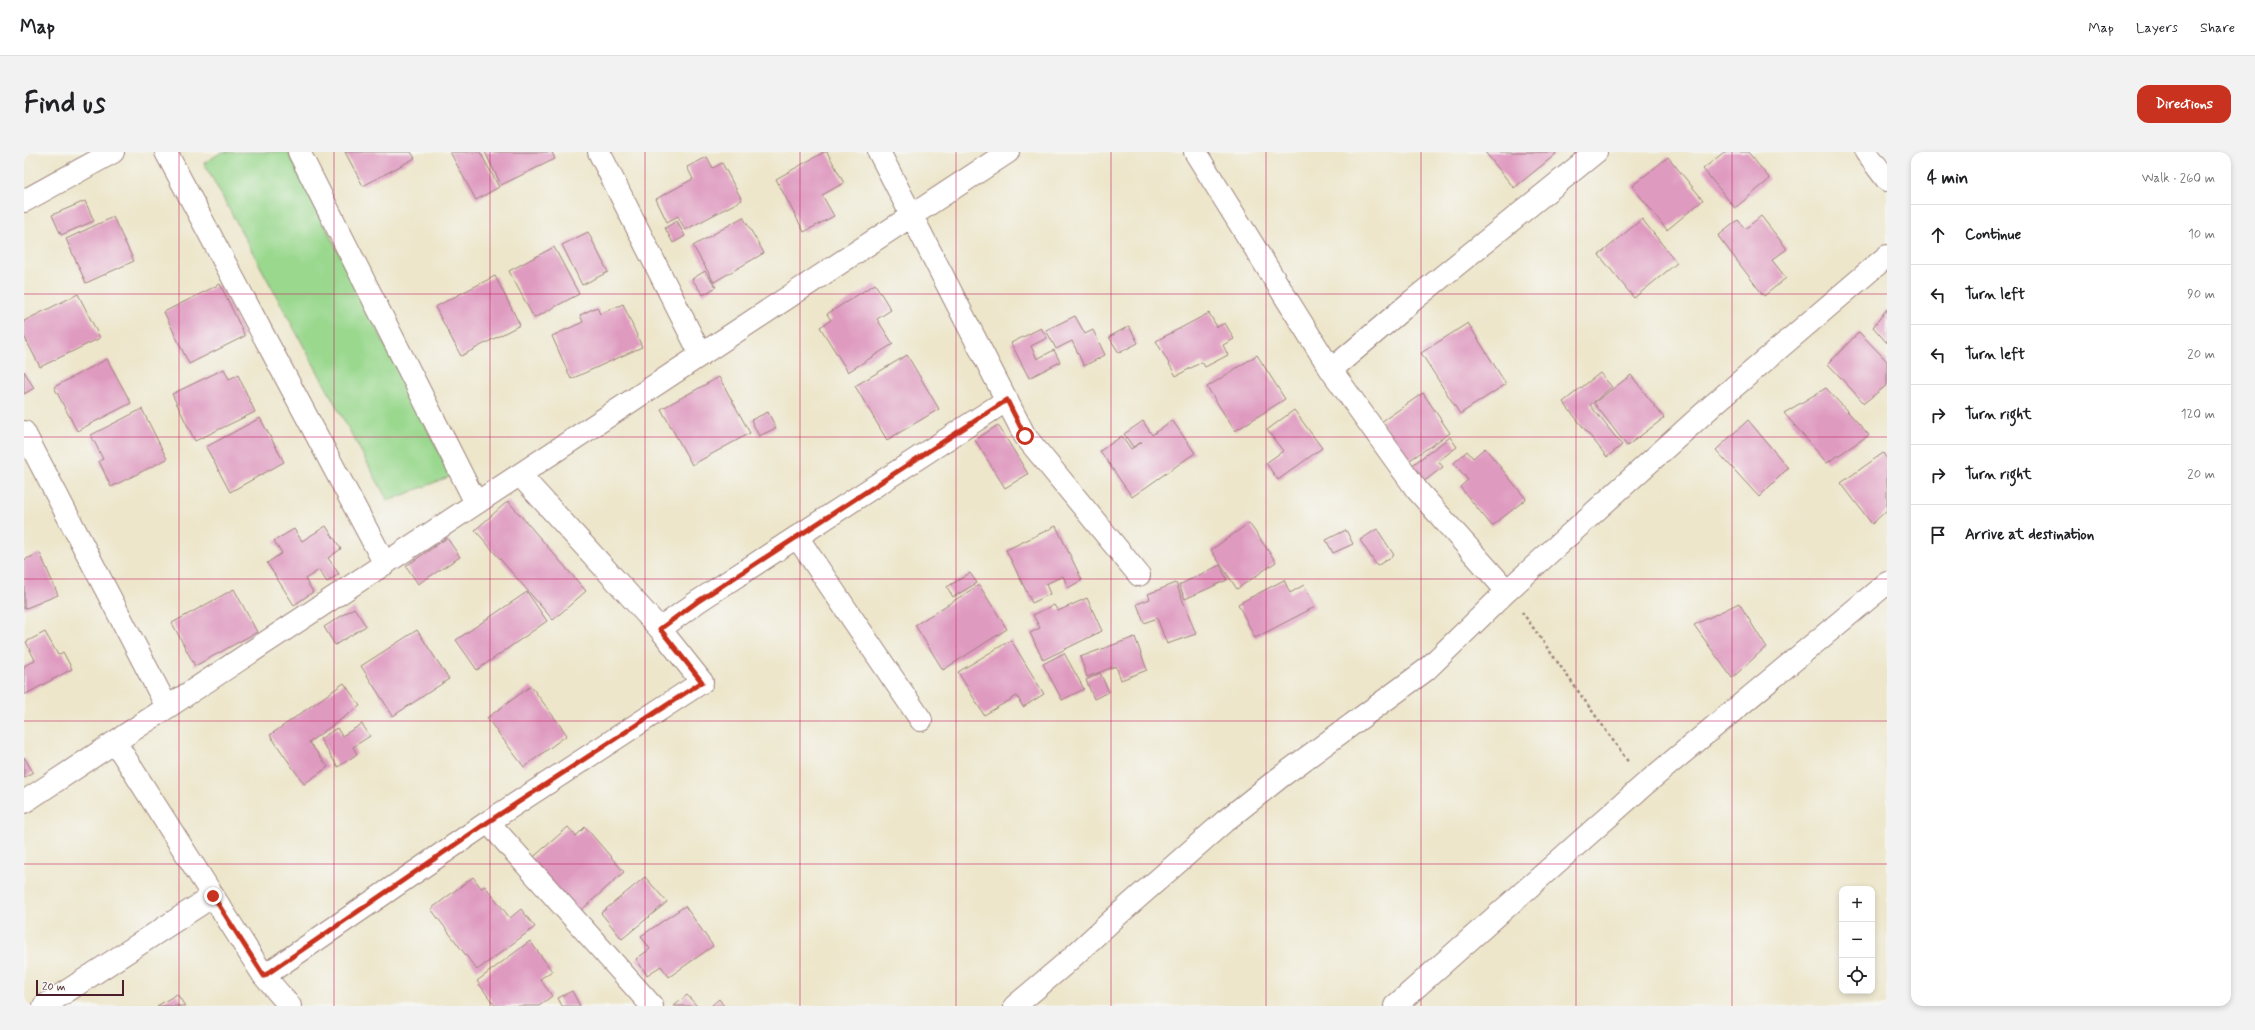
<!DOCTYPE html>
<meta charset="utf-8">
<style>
:root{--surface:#fff;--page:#f2f2f2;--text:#202124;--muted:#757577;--line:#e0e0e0;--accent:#c8321e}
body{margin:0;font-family:Mynerve,sans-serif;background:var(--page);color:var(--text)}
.controls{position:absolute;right:12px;bottom:12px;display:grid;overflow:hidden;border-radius:8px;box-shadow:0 2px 6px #0003}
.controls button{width:36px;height:36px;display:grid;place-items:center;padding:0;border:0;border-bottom:1px solid var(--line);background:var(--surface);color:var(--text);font:20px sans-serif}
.scale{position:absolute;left:12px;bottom:10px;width:88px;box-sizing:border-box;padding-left:4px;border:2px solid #4a1f2b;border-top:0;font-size:11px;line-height:14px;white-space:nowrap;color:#4a1f2b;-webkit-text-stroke:3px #f6f6f2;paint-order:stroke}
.stop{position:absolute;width:12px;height:12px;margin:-9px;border:3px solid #c8321e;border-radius:50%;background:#fff}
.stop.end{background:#c8321e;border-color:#fff;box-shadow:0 1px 4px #0008}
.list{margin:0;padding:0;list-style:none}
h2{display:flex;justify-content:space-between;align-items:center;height:52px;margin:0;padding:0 16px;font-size:17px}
h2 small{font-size:13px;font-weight:400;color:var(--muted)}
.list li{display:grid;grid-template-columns:26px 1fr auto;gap:12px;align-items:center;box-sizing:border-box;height:60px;padding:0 16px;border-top:1px solid var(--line)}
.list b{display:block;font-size:15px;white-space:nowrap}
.list em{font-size:13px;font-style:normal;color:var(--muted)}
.icon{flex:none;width:22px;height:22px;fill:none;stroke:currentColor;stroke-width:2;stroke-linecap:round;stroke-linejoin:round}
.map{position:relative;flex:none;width:1863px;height:854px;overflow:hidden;border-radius:12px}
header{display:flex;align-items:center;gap:24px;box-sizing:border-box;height:56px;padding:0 20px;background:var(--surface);border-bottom:1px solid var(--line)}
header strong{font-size:19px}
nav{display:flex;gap:22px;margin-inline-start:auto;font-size:14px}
.intro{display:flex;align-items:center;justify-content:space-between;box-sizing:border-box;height:96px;padding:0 24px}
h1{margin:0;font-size:28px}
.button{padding:10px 18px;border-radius:12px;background:var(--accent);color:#fff;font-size:14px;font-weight:700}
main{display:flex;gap:24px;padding:0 24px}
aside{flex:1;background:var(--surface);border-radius:12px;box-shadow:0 2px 6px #0003}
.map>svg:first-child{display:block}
</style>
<header>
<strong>Map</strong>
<nav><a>Map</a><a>Layers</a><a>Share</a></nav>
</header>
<div class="intro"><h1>Find us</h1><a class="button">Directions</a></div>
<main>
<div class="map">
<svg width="1863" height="854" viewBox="0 0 1863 854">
<rect width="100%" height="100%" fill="#f6f6f2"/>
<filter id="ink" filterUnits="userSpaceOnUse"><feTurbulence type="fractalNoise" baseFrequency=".025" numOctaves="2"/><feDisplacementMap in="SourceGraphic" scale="8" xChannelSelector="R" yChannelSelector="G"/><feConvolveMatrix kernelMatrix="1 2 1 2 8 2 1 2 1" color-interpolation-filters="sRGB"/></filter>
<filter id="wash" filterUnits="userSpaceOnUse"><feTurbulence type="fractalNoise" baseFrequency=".012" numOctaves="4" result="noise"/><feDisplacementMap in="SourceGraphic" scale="16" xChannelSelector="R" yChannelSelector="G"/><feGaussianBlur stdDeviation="0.9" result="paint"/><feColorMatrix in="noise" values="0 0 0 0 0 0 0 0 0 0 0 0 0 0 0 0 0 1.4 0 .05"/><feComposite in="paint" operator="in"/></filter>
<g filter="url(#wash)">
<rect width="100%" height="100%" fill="#ede6cb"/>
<path fill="#9ad88e" stroke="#727c5c" d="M198 0H264L427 324 364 349 180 11Z"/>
<g id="blocks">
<path fill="#df9ac0" d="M321 0H387L391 6 339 34Z
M426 0H456L475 35 452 48Z
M461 0H528L531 7 477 33Z
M800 0H803L820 31 798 43 810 64 780 80 752 27Z
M1461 0H1530L1532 2 1490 36Z
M1700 0H1724L1746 27 1711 56 1679 17Z
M683 5 689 16 698 11 718 48 661 78 654 64 643 70 632 47 669 27 663 15Z
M1644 5 1679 48 1643 78 1608 34Z
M61 49 70 69 37 83 28 63Z
M1737 64 1763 97 1748 108 1762 126 1740 144 1694 84 1714 68 1721 77Z
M89 65 110 109 62 131 42 87Z
M719 65 740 101 690 130 669 94Z
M1618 67 1653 111 1610 146 1575 103Z
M653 69 661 84 649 91 641 76Z
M564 80 584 120 558 133 538 93Z
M530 95 555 142 510 166 485 119Z
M681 119 692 135 679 143 668 127Z
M471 124 496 173 437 204 411 155Z
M196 132 221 184 165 212 140 160Z
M851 132 867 158 853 167 869 192 824 220 796 175 807 168 803 162Z
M54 142 76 186 16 215 0 184V169Z
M599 152 618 195 547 227 528 184 559 170 556 163 573 155 576 162Z
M1863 157V191L1849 175Z
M1185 161 1193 175 1201 171 1210 187 1199 193 1204 203 1181 215 1178 210 1152 224 1132 189Z
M1051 164 1061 182 1069 178 1081 203 1060 214 1048 189 1032 197 1022 178Z
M1444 171 1482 232 1436 262 1397 201Z
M1105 174 1114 191 1095 201 1085 185Z
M1017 176 1023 186 1007 194 1013 207 1030 198 1036 210 1005 226 987 191Z
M1835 180 1863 209V233L1840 251 1804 212Z
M883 203 915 257 863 288 831 234Z
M1233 203 1261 247 1211 279 1183 235Z
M83 207 107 251 53 279 30 235Z
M200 217 205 227 214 223 231 260 171 289 148 242Z
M0 219 10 236 0 242Z
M1576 221 1588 235 1566 253 1598 293 1583 305 1539 250Z
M1607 223 1640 266 1603 294 1570 251Z
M695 225 726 281 668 313 637 257Z
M1802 236 1845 283 1803 311 1760 261Z
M1399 241 1426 281 1383 310 1357 270Z
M118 257 143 307 87 335 75 309 79 307 67 283Z
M1270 258 1298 296 1254 328 1242 311 1259 299 1243 278Z
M744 260 752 276 735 284 727 268Z
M236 266 260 310 206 340 182 295Z
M1148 268 1171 301 1108 345 1076 299 1098 284 1107 297 1118 290 1109 295 1100 282 1119 269 1128 283Z
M1724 268 1764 316 1735 345 1692 298Z
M974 273 1004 322 981 336 951 288Z
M1426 285 1433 295 1414 309 1419 315 1399 330 1387 314Z
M1461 296 1502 347 1468 374 1436 335 1444 328 1430 311 1443 299 1449 306Z
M1859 301 1863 307V358L1848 372 1817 331Z
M484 349 562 439 529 468 451 378Z
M1225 371 1252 410 1213 437 1187 398Z
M302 374 317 397 304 406 315 422 303 430 295 418 281 427 289 440 270 453 243 411 258 401 250 389 270 377 278 389Z
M1032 374 1058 428 1044 436 1039 424 1022 432 1026 442 1008 451 982 398Z
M1353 377 1370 403 1353 414 1336 388Z
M1322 378 1329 392 1309 401 1302 388Z
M423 386 436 405 394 432 382 414Z
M16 401 34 443 0 457V408Z
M1196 413 1203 428 1161 447 1155 433Z
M946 421 953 431 929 445 923 435Z
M1260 428 1266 441 1280 433 1291 455 1231 486 1214 452Z
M1152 431 1172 482 1143 492 1133 466 1120 471 1113 452 1126 447 1124 442Z
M955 433 983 477 919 518 891 473Z
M210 437 233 480 171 514 148 471Z
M503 440 523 469 453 518 432 488Z
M1063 446 1078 479 1019 508 1006 481 1016 476 1009 463 1030 453 1034 459Z
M1715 451 1742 495 1708 526 1670 473Z
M330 456 342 474 311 493 300 475Z
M393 478 425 527 369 564 337 514Z
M21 480 34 503 39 500 48 517 0 543V514L11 508 2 490Z
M1111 485 1123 518 1097 528 1092 514 1063 525 1056 505Z
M987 488 1020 542 999 555 993 544 960 563 934 520Z
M1040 501 1060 537 1038 548 1019 512Z
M1076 521 1085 540 1070 547 1062 528Z
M320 531 336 554 285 590 304 615 280 632 246 583Z
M507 534 543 583 500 615 463 566Z
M338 572 346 584 329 595 333 602 314 615 296 587 313 576 318 584Z
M0 605 9 620 0 626Z
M544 675 552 684 561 675 600 720 552 763 505 709Z
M449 725 457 736 461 734 486 766 497 757 511 775 453 818 407 757Z
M621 725 643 750 598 787 577 761Z
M661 754 689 794 645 825 637 814 623 823 612 807 626 797 617 784Z
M506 789 528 819 516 827 528 844 515 854H471L453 829Z
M548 839 556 854H538L534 846Z
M153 842 161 854H133Z
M663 843 673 854H650Z
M695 847 700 854H687Z"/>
</g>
</g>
<g filter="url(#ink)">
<use href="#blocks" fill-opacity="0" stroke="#9c827b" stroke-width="1"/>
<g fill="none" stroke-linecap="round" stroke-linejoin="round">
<g stroke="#9c827b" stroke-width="24">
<path id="minor" d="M142 0 361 412
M275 0 452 351
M575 0 677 203
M855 0 1001 284 1115 423
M1171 0 1307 218 1393 338 1483 439
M1842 0 1863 28
M0 49 89 0
M1307 218 1388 149 1572 0
M0 280 143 555
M496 323 636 477
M773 385 897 568
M91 590 240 824 266 854
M0 650 984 0
M464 670 628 854
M240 824 464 670 678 530 636 477 673 450 983 248
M20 854 189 744
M991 854 1042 811 1095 762 1201 669 1255 626 1402 518 1483 439 1690 252 1863 104
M1371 854 1620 633 1863 431"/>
</g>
<path stroke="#9c827b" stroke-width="2.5" stroke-dasharray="3 3" stroke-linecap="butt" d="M1498 460 1605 611"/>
<use href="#minor" stroke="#fff" stroke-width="22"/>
</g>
</g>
<g fill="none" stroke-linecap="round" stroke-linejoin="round" filter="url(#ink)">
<path stroke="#c8321e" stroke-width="5" d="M189 744 240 824 464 670 678 530 636 477 673 450 983 248 1001 284"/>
</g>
<path fill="none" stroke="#c2185b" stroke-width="1" stroke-opacity="0.55" d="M155 0V854M310 0V854M466 0V854M621 0V854M776 0V854M932 0V854M1087 0V854M1242 0V854M1397 0V854M1552 0V854M1708 0V854M0 142H1863M0 285H1863M0 427H1863M0 569H1863M0 712H1863"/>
</svg>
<div class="controls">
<button>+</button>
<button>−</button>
<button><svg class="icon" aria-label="locate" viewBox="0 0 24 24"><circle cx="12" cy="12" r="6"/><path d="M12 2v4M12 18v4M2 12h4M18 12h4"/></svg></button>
</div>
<div class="scale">20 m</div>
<div class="stop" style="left:1001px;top:284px"></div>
<div class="stop end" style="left:189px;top:744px"></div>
</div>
<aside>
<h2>4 min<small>Walk · 260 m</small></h2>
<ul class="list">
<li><svg class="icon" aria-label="ahead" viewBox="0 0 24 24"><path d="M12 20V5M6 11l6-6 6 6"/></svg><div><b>Continue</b></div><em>10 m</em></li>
<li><svg class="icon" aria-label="left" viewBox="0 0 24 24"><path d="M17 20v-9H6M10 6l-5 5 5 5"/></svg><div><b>Turn left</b></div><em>90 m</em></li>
<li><svg class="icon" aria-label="left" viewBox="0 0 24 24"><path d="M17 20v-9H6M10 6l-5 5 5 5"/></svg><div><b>Turn left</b></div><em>20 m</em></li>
<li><svg class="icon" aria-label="right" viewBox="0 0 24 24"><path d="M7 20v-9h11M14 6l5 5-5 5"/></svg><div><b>Turn right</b></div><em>120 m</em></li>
<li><svg class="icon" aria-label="right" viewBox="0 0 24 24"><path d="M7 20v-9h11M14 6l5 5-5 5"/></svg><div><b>Turn right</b></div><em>20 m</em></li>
<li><svg class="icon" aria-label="arrive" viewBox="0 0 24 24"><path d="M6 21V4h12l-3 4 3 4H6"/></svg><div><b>Arrive at destination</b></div></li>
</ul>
</aside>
</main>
